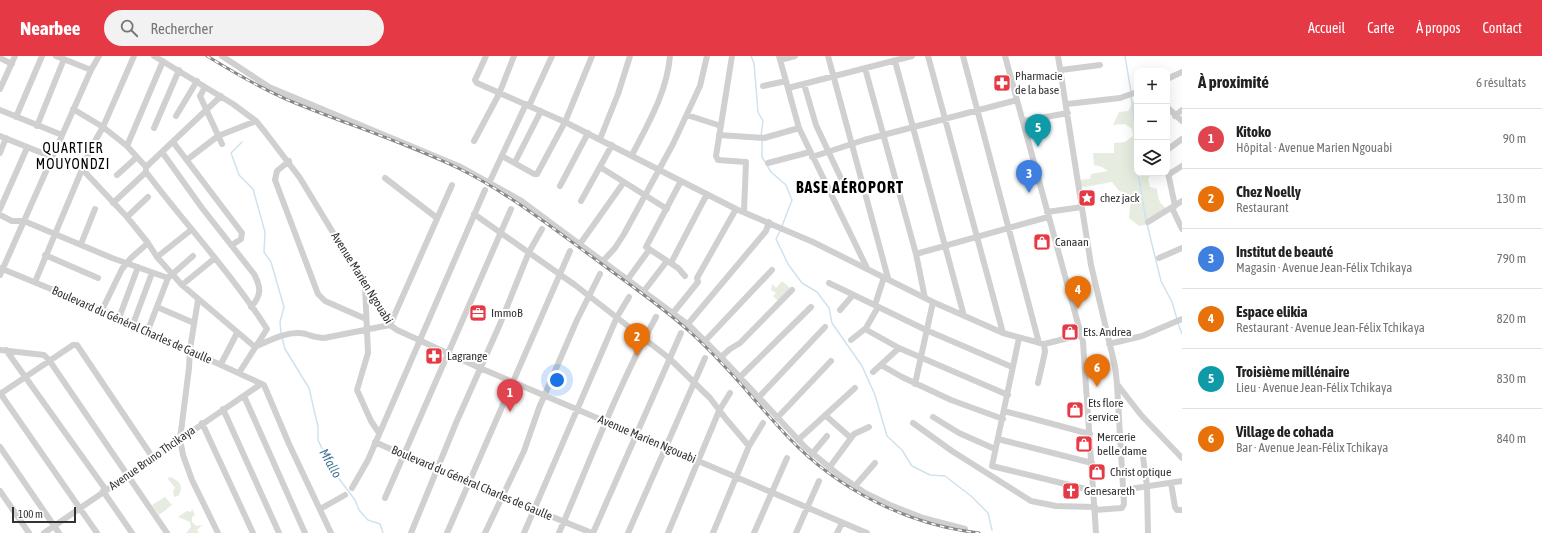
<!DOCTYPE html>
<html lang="fr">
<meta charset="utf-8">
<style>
:root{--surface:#fff;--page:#f2f2f2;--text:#222;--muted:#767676;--line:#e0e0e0;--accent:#e63946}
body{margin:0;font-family:"Asap Condensed",sans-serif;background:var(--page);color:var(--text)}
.controls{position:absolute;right:12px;top:12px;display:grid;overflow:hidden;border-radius:8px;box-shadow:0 4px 16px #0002}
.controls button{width:36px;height:36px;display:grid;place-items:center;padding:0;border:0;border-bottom:1px solid var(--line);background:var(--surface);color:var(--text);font:20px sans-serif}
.scale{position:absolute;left:12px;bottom:10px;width:64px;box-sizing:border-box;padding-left:4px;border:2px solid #333;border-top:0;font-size:11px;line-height:14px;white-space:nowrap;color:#333;-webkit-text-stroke:3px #fff;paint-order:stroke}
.you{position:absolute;left:557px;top:324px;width:14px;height:14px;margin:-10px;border:3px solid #fff;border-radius:50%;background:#1a73e8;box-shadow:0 0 0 6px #1a73e833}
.badge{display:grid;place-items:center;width:26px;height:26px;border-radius:50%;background:var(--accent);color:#fff;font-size:13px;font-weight:700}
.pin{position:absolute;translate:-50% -33px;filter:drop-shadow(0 1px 2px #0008)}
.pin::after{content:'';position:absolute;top:21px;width:14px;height:12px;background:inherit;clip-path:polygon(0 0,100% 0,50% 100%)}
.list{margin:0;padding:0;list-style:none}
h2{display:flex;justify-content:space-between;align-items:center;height:52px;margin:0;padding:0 16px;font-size:17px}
h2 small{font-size:13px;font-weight:400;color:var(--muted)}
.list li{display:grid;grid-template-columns:26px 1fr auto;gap:12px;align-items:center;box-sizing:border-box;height:60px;padding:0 16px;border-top:1px solid var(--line)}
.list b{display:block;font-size:15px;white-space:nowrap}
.list p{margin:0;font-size:13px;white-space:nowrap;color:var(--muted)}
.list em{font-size:13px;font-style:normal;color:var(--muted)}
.icon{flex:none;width:22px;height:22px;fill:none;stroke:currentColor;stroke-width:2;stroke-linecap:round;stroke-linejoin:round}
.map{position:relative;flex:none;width:1182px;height:477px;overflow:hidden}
header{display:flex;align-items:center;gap:24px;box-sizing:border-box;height:56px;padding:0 20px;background:var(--accent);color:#fff}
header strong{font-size:19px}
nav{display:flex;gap:22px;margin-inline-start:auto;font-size:14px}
.search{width:280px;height:36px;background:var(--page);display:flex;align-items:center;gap:10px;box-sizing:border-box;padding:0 14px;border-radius:22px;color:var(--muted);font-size:15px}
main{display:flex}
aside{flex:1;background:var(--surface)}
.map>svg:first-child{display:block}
</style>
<header>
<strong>Nearbee</strong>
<div class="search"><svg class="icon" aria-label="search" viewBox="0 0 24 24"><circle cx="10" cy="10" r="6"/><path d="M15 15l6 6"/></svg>Rechercher</div>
<nav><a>Accueil</a><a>Carte</a><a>À propos</a><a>Contact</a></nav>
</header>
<main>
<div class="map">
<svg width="1182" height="477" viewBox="0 0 1182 477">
<rect width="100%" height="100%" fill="#fff"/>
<path fill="#e6ecdf" d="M1136 41 1137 117H1154L1148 122 1150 131 1157 133C1158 144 1160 148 1168 154L1149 168 1139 170 1129 162 1131 141 1127 137 1119 135 1112 126 1079 132 1078 124 1090 123 1091 118 1108 115 1102 111 1094 109 1093 97H1114V87L1125 86 1133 80 1132 73 1125 68 1113 69 1119 56 1128 55Z
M782 225 790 232 778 245 773 240 776 237 771 234 772 228 776 232Z
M169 421C179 424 185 430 178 440L174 441 173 435 175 432 168 423Z
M165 441 172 449 159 459 152 449Z
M192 453 195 459 192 461V466L196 470 202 469 197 474 199 477H186L191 471 190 466 178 461 187 455 191 456Z"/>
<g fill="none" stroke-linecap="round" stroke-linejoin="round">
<path stroke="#cfe2ee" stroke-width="1.5" d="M751 0 754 7 758 56 763 65 761 80
M1125 0 1131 36
M1131 40 1137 82
M762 84V101L771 116 786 129 792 144 782 170
M242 86 231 97 239 119 253 133 265 176 264 196 271 206 284 251 280 266 281 277
M1138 117 1146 164
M1147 168 1161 225 1172 246 1177 263
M781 173 776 183 788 208 802 227 817 236 829 252 832 267 862 310 875 339 887 380 902 394 912 410 930 419 945 420 971 440 988 457 992 474
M1178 267 1182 278
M282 281 285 293 309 332 318 371V384L331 412 355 444 359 454 368 464 380 468 383 477"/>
<path stroke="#d0d0d0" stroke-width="6" d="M56 0 91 14
M154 0 233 48 256 65 265 76 300 122 381 256 390 269 397 274 480 312 867 477
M222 0 269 31 461 111 520 144 690 270 721 301 806 392 839 419 865 437 890 449 923 462 965 473
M486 0 475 24 477 27 565 66 736 153 813 186 933 246 1003 277 1044 288 1081 279
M732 0 716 100 718 104 746 106 744 155
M779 0 799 72 867 212
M828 0 888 222
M928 0 1003 277
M963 0 1039 287
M1005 0 1083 286 1096 477
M1058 0 1091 209 1115 310 1117 328 1124 448 1122 452 1095 454
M0 2 12 8
M780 4 795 0
M895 5 964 260
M865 12 916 198 925 242
M1061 14 1100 9
M1167 23 1182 16
M804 28 816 69 845 131
M763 30 786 25
M205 31 200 40 222 88
M788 32 912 0
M0 33 15 0
M1067 48 1120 42 1137 36
M529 50 552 0
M1167 51 1182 65
M73 53 103 71 127 90 146 111V116C186 169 232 218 267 273L239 317
M0 54 62 79
M687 59 721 70
M176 60 197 25
M1175 60 1182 54
M16 61 42 0
M1023 65 1068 57
M37 70 64 3
M154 72 179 14
M719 79 764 82 799 72
M0 80 52 101
M600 83 618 38 630 0
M474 85 499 38 514 0
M173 86 242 177 241 183 232 189
M127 90 163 5
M1167 94 1182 83
M162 96 202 152 254 218C261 231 262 239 251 251
M0 97 6 82
M632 99C648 68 667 36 670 0
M502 100 534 118H537L565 66 592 0
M812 101 864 84 1017 44
M188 103 218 80 256 65
M289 105 277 115 275 124 318 238 325 245 366 263
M515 106 541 55
M768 107 810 96
M146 111 221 40
M600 111 667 153
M1167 112 1175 150
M82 113 127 161 148 187 157 201 182 229 255 291C270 284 288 274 306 278 312 280 316 282 324 282L390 269 452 129
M117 119 137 101
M1168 119 1182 110
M385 122 437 162
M490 125 526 48
M681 125 646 191 678 212 685 220
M560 130 588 77
M581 145 612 89
M113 147 146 116
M1172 152 1182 173
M0 153 27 92
M1047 156 1082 151
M474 158 575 229 669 302 710 342 726 363 749 390
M0 159 12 165H24L112 202 168 222
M127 161 148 141
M1148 166 1182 145
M81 188 95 153
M580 188 624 126
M916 198 1048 161
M45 199 98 222
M157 201 191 174
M1159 202 1182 192
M603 205 615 192 624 178 673 88 700 30 707 0
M671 207 707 138
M0 212 102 254 264 329 289 388 331 477
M0 219 91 14 99 0
M628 223 649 194
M35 226 91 92 103 71 134 0
M829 227 926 274 1012 311
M182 229 215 202
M365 230 368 297 357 334 371 365 379 377
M644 235 667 205
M198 244 190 293 189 312 180 383 183 399 192 424 218 477
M875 249 884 221
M157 251 194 267
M102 254 122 213 131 202 148 187
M840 254 853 239
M673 257 698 226 697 222 736 153
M119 262 138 211
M133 268 152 217
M687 269 766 175 769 166
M865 273 899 292 1008 339
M148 274 168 222 193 200
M1019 282 992 410 1094 435
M851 284 866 272 878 251
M705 285 772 214
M1109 288 1142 280 1182 263
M0 294 44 299 49 304 167 477
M6 294 106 434
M721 301 730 293 740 287 792 234
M221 308 237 277
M881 309 902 321 951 344 1003 363
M873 316 899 292
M740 321 811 251
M1038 327 1045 296 1044 288
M915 328 933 246
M1117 328 1141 359 1182 402
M0 337 97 477
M0 338 73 289H77L153 402
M244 340 305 477
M758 342 825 271
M223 353 279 477
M1004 355 1090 378
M825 359 851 382
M933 361 959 377 995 393
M777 362 831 305
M202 367 253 477
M913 367 952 395 1031 445 1056 450 1095 451
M998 383 1092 407
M798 384 855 332
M375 386 437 414 592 477
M0 391 59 477
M812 398 827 380
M1143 401 1147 430 1148 477
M829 412 854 378 869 371
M1171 427 1175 451 1177 454H1182
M855 430 875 407
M352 432 368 404 485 134
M1123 434 1182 425
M0 435 29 477
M103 435 132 477
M385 442 511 153
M320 453 345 439
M44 477 261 328
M411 477 456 367 500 268 529 196 542 173
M447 477 570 195
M485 477 524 395 539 352 577 264 600 218
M524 477 617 261 629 241
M559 477C590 405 618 330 656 261
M593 477 681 277
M628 477 705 302
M668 477 719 355 730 337
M713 477 749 390 763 367
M754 477 787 402
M796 477 819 425
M837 477 842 467"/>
<g stroke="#888" stroke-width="3">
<path id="rail" d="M207 0C233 16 260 32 288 44 345 68 405 86 460 113 508 137 551 171 595 203 627 227 660 249 690 276 726 308 755 346 788 381 837 433 907 469 979 477"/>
</g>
<use href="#rail" stroke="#fff" stroke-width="1.5" stroke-dasharray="4.5" stroke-linecap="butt"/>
</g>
<defs>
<g id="pharmacy-square" transform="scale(0.9)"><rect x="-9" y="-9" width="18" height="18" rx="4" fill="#e63946" stroke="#fff"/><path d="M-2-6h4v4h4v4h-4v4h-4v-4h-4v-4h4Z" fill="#fff"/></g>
<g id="sight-square" transform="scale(0.9)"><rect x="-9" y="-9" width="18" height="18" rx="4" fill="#e63946" stroke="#fff"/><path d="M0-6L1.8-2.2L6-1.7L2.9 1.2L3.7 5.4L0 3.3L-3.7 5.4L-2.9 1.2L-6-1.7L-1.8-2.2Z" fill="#fff"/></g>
<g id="shop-square" transform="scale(0.9)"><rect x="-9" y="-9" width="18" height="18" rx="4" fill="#e63946" stroke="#fff"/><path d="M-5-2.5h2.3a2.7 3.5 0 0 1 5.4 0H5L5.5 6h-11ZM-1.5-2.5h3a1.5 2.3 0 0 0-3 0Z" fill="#fff"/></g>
<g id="office-square" transform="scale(0.9)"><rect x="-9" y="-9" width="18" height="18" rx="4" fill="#e63946" stroke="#fff"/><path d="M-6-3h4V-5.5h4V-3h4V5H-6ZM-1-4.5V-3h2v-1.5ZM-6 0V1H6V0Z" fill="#fff"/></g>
<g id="church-square" transform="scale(0.9)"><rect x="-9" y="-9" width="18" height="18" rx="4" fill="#e63946" stroke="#fff"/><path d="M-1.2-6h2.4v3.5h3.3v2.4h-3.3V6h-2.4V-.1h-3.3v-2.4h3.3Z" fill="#fff"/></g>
</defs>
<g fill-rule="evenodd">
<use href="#pharmacy-square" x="1002" y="27"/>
<use href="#sight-square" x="1087" y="142"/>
<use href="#shop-square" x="1042" y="186"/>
<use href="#office-square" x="478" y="257"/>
<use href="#shop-square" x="1070" y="276"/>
<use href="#pharmacy-square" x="434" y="300"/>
<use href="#shop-square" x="1075" y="354"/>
<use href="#shop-square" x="1084" y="388"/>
<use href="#shop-square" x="1097" y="416"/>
<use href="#church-square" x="1071" y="435"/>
</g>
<g text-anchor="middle" stroke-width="4" stroke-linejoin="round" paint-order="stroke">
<g font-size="12" fill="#333" stroke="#fff" text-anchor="start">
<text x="1015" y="24">Pharmacie<tspan x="1015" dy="14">de la base</tspan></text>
<text x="1100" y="146">chez jack</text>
<text x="1055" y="190">Canaan</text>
<text x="491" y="261">ImmoB</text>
<text x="1083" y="280">Ets. Andrea</text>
<text x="447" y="304">Lagrange</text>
<text x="1088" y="351">Ets flore<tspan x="1088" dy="14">service</tspan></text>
<text x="1097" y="385">Mercerie<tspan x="1097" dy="14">belle dame</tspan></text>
<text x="1110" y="420">Christ optique</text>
<text x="1084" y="439">Genesareth</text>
</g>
<g font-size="12" fill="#333" stroke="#fff">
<text transform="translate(362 222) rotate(58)" y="4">Avenue Marien Ngouabi</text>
<text transform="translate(132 269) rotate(24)" y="4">Boulevard du Général Charles de Gaulle</text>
<text transform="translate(647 383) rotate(23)" y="4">Avenue Marien Ngouabi</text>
<text transform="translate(152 402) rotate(-35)" y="4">Avenue Bruno Thcikaya</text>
<text transform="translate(472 427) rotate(23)" y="4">Boulevard du Général Charles de Gaulle</text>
</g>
<g font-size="13" font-style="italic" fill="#3f7597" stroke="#fff">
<text transform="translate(331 407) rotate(60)" y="5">Mfallo</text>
</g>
<g font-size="14" letter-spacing="1" fill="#000" stroke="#fff">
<text x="73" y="97">QUARTIER<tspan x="73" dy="16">MOUYONDZI</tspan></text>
</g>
<g font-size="16" font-weight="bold" letter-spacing="1" fill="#000" stroke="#fff">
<text x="850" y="137">BASE AÉROPORT</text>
</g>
</g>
</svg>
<div class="controls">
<button>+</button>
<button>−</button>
<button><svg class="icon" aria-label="layers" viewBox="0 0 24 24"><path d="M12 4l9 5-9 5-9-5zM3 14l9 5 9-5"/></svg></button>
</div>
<div class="scale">100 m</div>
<div class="you"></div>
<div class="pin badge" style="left:510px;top:356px;background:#e0444e">1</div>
<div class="pin badge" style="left:637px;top:300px;background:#e8710a">2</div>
<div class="pin badge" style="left:1029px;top:137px;background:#3f7fe0">3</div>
<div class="pin badge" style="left:1078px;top:253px;background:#e8710a">4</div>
<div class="pin badge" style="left:1038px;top:91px;background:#0f9aa8">5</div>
<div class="pin badge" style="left:1097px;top:331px;background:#e8710a">6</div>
</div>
<aside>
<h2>À proximité<small>6 résultats</small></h2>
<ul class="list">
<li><span class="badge" style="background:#e0444e">1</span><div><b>Kitoko</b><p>Hôpital · Avenue Marien Ngouabi</p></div><em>90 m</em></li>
<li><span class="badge" style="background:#e8710a">2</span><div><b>Chez Noelly</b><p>Restaurant</p></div><em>130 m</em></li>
<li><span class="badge" style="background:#3f7fe0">3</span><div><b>Institut de beauté</b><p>Magasin · Avenue Jean-Félix Tchikaya</p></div><em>790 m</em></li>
<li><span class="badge" style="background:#e8710a">4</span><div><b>Espace elikia</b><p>Restaurant · Avenue Jean-Félix Tchikaya</p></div><em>820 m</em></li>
<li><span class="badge" style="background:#0f9aa8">5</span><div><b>Troisième millénaire</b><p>Lieu · Avenue Jean-Félix Tchikaya</p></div><em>830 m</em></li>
<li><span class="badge" style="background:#e8710a">6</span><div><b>Village de cohada</b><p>Bar · Avenue Jean-Félix Tchikaya</p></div><em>840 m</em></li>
</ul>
</aside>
</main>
